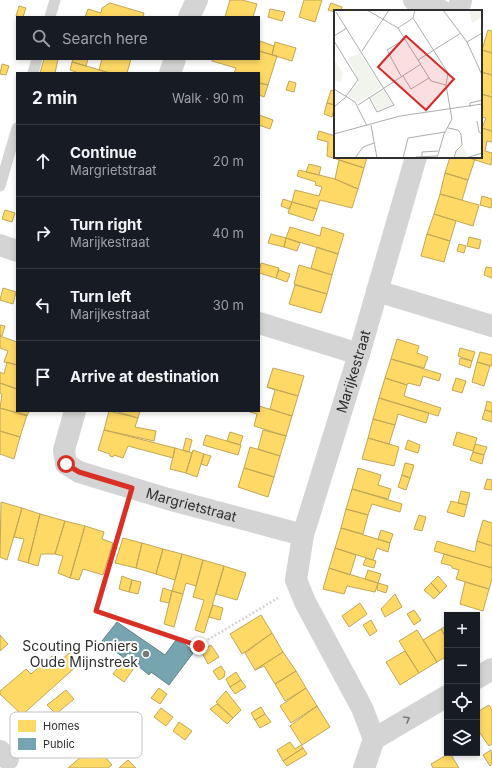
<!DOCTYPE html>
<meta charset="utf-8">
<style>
:root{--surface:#171b24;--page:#20242c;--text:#f1f3f6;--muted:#9ea1a6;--line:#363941}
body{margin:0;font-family:Inter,sans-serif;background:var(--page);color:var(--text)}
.controls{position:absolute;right:12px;bottom:12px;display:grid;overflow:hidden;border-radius:0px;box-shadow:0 2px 6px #0003}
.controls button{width:36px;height:36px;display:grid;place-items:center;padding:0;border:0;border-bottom:1px solid var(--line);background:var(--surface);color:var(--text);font:20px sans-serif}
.stop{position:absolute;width:12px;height:12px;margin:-9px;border:3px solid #d93025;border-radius:50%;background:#fff}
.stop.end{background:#d93025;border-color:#fff;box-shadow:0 1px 4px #0008}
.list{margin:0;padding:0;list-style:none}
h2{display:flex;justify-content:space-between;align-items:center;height:52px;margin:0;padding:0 16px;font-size:17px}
h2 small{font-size:13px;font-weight:400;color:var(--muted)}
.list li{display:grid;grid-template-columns:26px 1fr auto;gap:12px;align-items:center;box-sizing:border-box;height:72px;padding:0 16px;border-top:1px solid var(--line)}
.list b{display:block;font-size:15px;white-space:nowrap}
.list p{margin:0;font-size:13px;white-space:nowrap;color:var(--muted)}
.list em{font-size:13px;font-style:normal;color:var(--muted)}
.icon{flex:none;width:22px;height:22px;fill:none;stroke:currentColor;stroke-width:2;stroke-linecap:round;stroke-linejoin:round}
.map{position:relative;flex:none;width:492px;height:768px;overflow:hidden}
.search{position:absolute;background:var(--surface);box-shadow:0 2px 6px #0003;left:16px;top:16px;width:244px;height:44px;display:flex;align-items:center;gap:10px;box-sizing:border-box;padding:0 14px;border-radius:0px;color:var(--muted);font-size:15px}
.panel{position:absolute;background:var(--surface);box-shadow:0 2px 6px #0003;left:16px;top:72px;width:244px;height:340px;border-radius:0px}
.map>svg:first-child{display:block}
</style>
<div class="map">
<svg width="492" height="768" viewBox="0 0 492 768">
<rect width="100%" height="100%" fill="#fff"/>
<path fill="#ffd966" stroke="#c1a656" d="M230 0H242L257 4 253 17H225Z
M304 0H322L315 22 299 17Z
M110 3 144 13 143 17H85L88 9 101 13 102 8Z
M331 3 342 7 341 11 335 12 328 10Z
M19 6 26 8 23 17 16 16Z
M270 9 285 12 282 21 268 17Z
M488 30 492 31V53L482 50Z
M260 41 274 46 272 55 259 51Z
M275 42 296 48 292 61 272 55Z
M482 50 492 53V75L481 72Z
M259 51 277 56 268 85 259 83V73H234L236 68 212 61V59H259Z
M44 59H58L55 73H40Z
M73 59H88L86 66 72 62Z
M102 59H131L127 73H110L99 70Z
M72 62 86 66 110 73H79L70 70Z
M2 64 9 66 6 75 0 74Z
M481 72 492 75V97L481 94Z
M289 81 296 83 294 92 286 90Z
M259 83 268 85 264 97 259 95Z
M331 90 335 91V105L327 103Z
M481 94 492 97V131L482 128 486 118 481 117Z
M327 103 335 105 332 117 324 114Z
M259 115 273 120 270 129 259 125Z
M482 128 492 131V142L487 141 485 151 492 153 491 165 466 157H481Z
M319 131 335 136V157H367L364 168 327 156 328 142 317 139Z
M450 157H466L475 159 468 180 445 173Z
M339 160 364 168 358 189 335 179Z
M309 164 321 167 319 175 306 172Z
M299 170 335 179 358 189 352 208 320 200 317 209 292 202 295 190 319 196 322 187 315 185 316 182 297 176Z
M445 173 468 180 462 200 440 194Z
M440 194 479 205 473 226 434 214Z
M482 196 492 199 491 208 480 205Z
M283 199 292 202 289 209 281 206Z
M292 202 317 209 313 221 288 213Z
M5 210 15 213 12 222 2 219Z
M434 214 456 221 450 241 427 234Z
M290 227 320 236 322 227 344 234 338 254 286 238Z
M271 234 286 238 284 247 268 243Z
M427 234 450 241 444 262 421 256Z
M469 237 481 240 479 249 467 246Z
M286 238 300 243 297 251 284 247Z
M459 244 466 246 464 253 457 251Z
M317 247 338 254 332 275 311 268Z
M261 263 279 268 276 278 259 273Z
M299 265 332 275 327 294 294 284Z
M486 267 492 268V278L484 275Z
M279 270 290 274 287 282 276 278Z
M295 285 327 294 321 313 289 304Z
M3 288 16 292 13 304 0 300Z
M0 325 5 326 2 336H0Z
M0 336 17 342V365L4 362 8 351 0 348Z
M397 339 419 346 417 353 428 357 424 368 391 359Z
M460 348 475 352 472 361 458 356Z
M480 352 492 355V366L477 362Z
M460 358 472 361 470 368 459 364Z
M391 359 441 374 439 381 423 376 420 386 408 383 407 385 385 378Z
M7 362 17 365V389L0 383V372L4 374Z
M477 362 490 366 484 386 472 382Z
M273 368 304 376 298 396 267 387Z
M385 378 407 385 404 396 441 408 438 416 379 398Z
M456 378 466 381 462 393 452 390Z
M0 383 17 389V411H29L27 416 0 408 2 394 0 393Z
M267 387 298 396 292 416 270 409 275 390Z
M379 398 429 413 426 423 398 414 395 425 373 419Z
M487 401 492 403V412L485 410Z
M259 406 292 416 286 436 254 426 257 414 250 412 259 411Z
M0 408 27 415 20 437 0 431Z
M485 410 492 412V422L482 419Z
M109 411 138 418 135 427 156 431 154 441 104 430Z
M115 411H140L138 418Z
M373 419 395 425 389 444 368 438Z
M104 430 175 448 173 458 128 446 123 458 114 455 113 457 110 456V454L98 450Z
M263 430 286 436 280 456 258 449Z
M0 431 20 437 14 459 0 454Z
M230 432 243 436 240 445 227 441Z
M457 432 477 438 473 451 453 445Z
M206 435 241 445 238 455 203 445Z
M186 438 192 440 189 452 183 450Z
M368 438 399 447 394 466 362 459Z
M408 440 420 445 418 453 405 449Z
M475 444 487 447 484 455 473 452Z
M250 447 280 456 274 477 244 468Z
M175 448 192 453 186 473 170 469Z
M193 450 204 454 197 477 186 473Z
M473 452 484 455 482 464 470 460Z
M204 454 211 456 207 466 201 464Z
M405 463 414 465 410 478 402 475Z
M244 468 274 477 268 497 238 487Z
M358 468 381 475 378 485 391 489 388 499 352 489Z
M402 475 410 478 406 490 398 487Z
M487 479 492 480V490L484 489Z
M352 489 402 504 400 512 372 504 368 515 346 509Z
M461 491 470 493 467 505 458 503Z
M451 501 467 505 464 517 447 512Z
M1 502 22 508 7 560 0 557Z
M22 508 40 514 28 563 18 560 24 539 14 537Z
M346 509 368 515 363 534 341 528Z
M40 514 65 521 55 554H41L38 566 28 563Z
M419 515 426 517 422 531 414 529Z
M483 520 492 523V546L477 541Z
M65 521 85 526 70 578 58 573 63 556 55 554Z
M85 526 104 532 102 539 113 543 103 575 83 569 79 580 70 578Z
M341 528 390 543 388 552 377 548 373 560 335 548Z
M381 530 393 534 390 543 378 539Z
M123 538 142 543 136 568 115 563Z
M437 541 475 552 477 541 492 546V568L434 551Z
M142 543 163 549 156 574 136 568Z
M335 548 356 555 350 575 329 568Z
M163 549 182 554 175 580 156 574Z
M182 554 203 560 196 586 186 583 183 594 172 591Z
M444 554 492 568V579L489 589 456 579 459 570 452 568V566L441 563Z
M366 558 376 561 374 568 363 565Z
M203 560 224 566 204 633 195 630 204 600 193 597Z
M224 566 246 573 237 600 216 594Z
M329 568 378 583 375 592 347 586 344 594 323 589Z
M368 570 381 574 378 583 365 579Z
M122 576 132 580 129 592 119 589Z
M438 576 447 586 440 593 431 583Z
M132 580 141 582 138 594 129 592Z
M465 582 489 589 483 611 460 604Z
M378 583 388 586 386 593 377 590Z
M431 583 440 593 434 599 424 590Z
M163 588 172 591 169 603 160 601Z
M172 591 183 594 174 627 164 624Z
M395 594 402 607 385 617 381 609Z
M360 603 367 614 349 627 342 616Z
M213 605 223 608 220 620 209 617Z
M414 610 421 620 414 625 407 614Z
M261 615 272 633 242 654 230 634Z
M371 620 377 631 370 636 363 625Z
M447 625V639L441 629Z
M441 629 447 639V656L437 662 423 640Z
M417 630 437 662 419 673 399 641Z
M272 633 283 652 255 670 245 653Z
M0 635 8 644 0 651Z
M211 645 219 657 208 664 201 651Z
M405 651 419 673 400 685 386 662Z
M283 652 296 671 275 684 264 666 255 670Z
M69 653 79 664 22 715 0 694V691L26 669 31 674 52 656 58 663Z
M124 660 134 668 124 682 113 674Z
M221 666 225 672 224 677 219 680 213 671Z
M296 671 306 688 285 701 275 684Z
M236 672 241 680 230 687 226 679Z
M241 680 246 687 235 694 230 687Z
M159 688 167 694 160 704 151 698Z
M306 688 317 706 291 723 280 706Z
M66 690 74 699 56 714 47 705Z
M226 691 241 710 233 718 216 702Z
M217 704 233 718 227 724 210 709Z
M489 705 492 710V744L489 746 477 729V712Z
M317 706 330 727 302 745 290 726Z
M261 707 265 714 255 720 251 713Z
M161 708 173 717 166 726 154 717Z
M265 714 271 722 260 728 255 720Z
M179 722 192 731 185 740 173 731Z
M290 742 295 749 301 745 303 748 283 761 277 750Z
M95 745 112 765 108 768H68Z
M303 748 307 754 287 766 283 761Z
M491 750 492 764 490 766 483 755Z
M450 753 459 768H433L431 764Z
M128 760 136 768H119Z"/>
<path fill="#76a5af" stroke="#618289" d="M117 622 165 655 176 640 180 643 181 641 191 649 190 650 193 653 169 685 151 672 149 675 137 665 140 662 128 653 124 658 102 641Z"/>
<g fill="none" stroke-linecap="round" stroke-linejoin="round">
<path stroke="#d4d4d4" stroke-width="2.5" stroke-dasharray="2 2" stroke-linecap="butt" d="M126 510 96 611 199 645 278 598"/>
<path stroke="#d4d4d4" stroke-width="11" d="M50 17 55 0
M33 73 37 59
M0 186 17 128"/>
<g stroke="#d4d4d4" stroke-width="22">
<path d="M414 0 442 11"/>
<path d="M458 11 461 0"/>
<path d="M189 17 197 0"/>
<path d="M170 73 175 59"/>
<path d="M0 245 17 251"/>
<path d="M377 291 492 326"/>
<path d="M259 323 359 354"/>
<path id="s1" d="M75 411 64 450 66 464 79 472 168 499 303 535"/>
<path d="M477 678 492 669"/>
<path id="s2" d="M374 739 362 708 305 602 296 580 303 535 359 354 416 157"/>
<path d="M0 751 8 759"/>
<path d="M364 768 374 739 447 696"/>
</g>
</g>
<defs><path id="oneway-chevron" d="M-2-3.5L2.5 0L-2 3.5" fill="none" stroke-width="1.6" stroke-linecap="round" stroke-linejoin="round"/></defs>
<use stroke="#797979" href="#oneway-chevron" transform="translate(407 719) rotate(-30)"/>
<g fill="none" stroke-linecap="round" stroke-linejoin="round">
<path stroke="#d93025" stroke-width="5" d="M66 464 79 472 132 488 96 611 199 646"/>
</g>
<circle fill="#787878" stroke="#fff" stroke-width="1.5" cx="146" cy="654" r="4"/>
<g text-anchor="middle" stroke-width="4" stroke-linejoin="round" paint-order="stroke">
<g font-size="14" fill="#2f2f2f" stroke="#fff">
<text dy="5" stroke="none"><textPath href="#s2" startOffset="394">Marijkestraat</textPath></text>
<text dy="5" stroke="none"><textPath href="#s1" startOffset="187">Margrietstraat</textPath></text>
</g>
<g font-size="14" fill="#2f2f2f" stroke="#fff" text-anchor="end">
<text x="138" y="651">Scouting Pioniers<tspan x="138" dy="16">Oude Mijnstreek</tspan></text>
</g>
</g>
<g transform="translate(334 10)">
<rect width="148" height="148" fill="#fff"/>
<path d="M135 0H148V7L138 13ZM26 43 48 77 24 93 14 85 18 77 25 72 14 48ZM0 50 9 63 7 72 0 71ZM49 79 59 95 43 100 37 87ZM128 136 134 146 121 148 123 141Z" fill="#f1f4ed"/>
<path fill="none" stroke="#acacac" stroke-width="1" d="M33 0 64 18 97 71 112 75M109 0 133 32 148 65M2 2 60 95 43 102 35 87M79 8 114 63 112 75 118 109 110 124 103 148M64 18 79 8 81 0M0 26 13 18M0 31 24 70 12 86M133 32 148 23M28 41 55 0M84 50 127 23M67 66 53 40 71 29M69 66 77 79 95 68M0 79 21 92 33 116M24 95 87 54M0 97 13 86M136 97V93L148 90M143 111 145 122 148 124M37 115 43 148M114 118 124 120 127 124 128 135 122 141 120 148M0 124 66 106 148 94M82 147 103 146M88 147V142L104 141M21 148 29 137 40 133M69 148 74 128 111 122M132 148 148 143"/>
<path fill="#d62828" fill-opacity="0.15" stroke="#d62828" stroke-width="2" d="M72 26 120 69 92 100 44 57Z"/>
<rect width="148" height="148" fill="none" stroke="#2f2f2f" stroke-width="2"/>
</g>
<rect x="10" y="712" width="132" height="46" rx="6" fill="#fff" stroke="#c1c1c1" stroke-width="1"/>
<rect x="18" y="720" width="18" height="12" fill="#ffd966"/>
<rect x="18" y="738" width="18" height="12" fill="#76a5af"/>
<g font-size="11" fill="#2f2f2f">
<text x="43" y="730">Homes</text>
<text x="43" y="748">Public</text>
</g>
</svg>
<div class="controls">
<button>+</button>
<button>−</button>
<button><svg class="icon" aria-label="locate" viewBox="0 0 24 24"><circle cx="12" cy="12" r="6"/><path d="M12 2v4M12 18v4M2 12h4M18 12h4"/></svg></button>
<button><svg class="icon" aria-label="layers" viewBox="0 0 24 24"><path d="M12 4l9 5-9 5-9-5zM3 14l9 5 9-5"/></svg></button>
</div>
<div class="stop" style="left:66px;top:464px"></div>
<div class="stop end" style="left:199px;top:646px"></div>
<div class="search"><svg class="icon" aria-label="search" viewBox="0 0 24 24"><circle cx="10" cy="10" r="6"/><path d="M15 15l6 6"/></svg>Search here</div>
<section class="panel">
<h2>2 min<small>Walk · 90 m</small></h2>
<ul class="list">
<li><svg class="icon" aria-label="ahead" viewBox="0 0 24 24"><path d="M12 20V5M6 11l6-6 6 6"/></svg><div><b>Continue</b><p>Margrietstraat</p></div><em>20 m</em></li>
<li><svg class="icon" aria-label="right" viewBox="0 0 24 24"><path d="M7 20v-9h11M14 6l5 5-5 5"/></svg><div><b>Turn right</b><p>Marijkestraat</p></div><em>40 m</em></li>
<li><svg class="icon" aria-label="left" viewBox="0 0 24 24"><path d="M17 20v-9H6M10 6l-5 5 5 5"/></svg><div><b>Turn left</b><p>Marijkestraat</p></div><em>30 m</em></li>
<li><svg class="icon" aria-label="arrive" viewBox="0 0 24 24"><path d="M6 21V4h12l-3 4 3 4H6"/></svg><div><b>Arrive at destination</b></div></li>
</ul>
</section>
</div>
